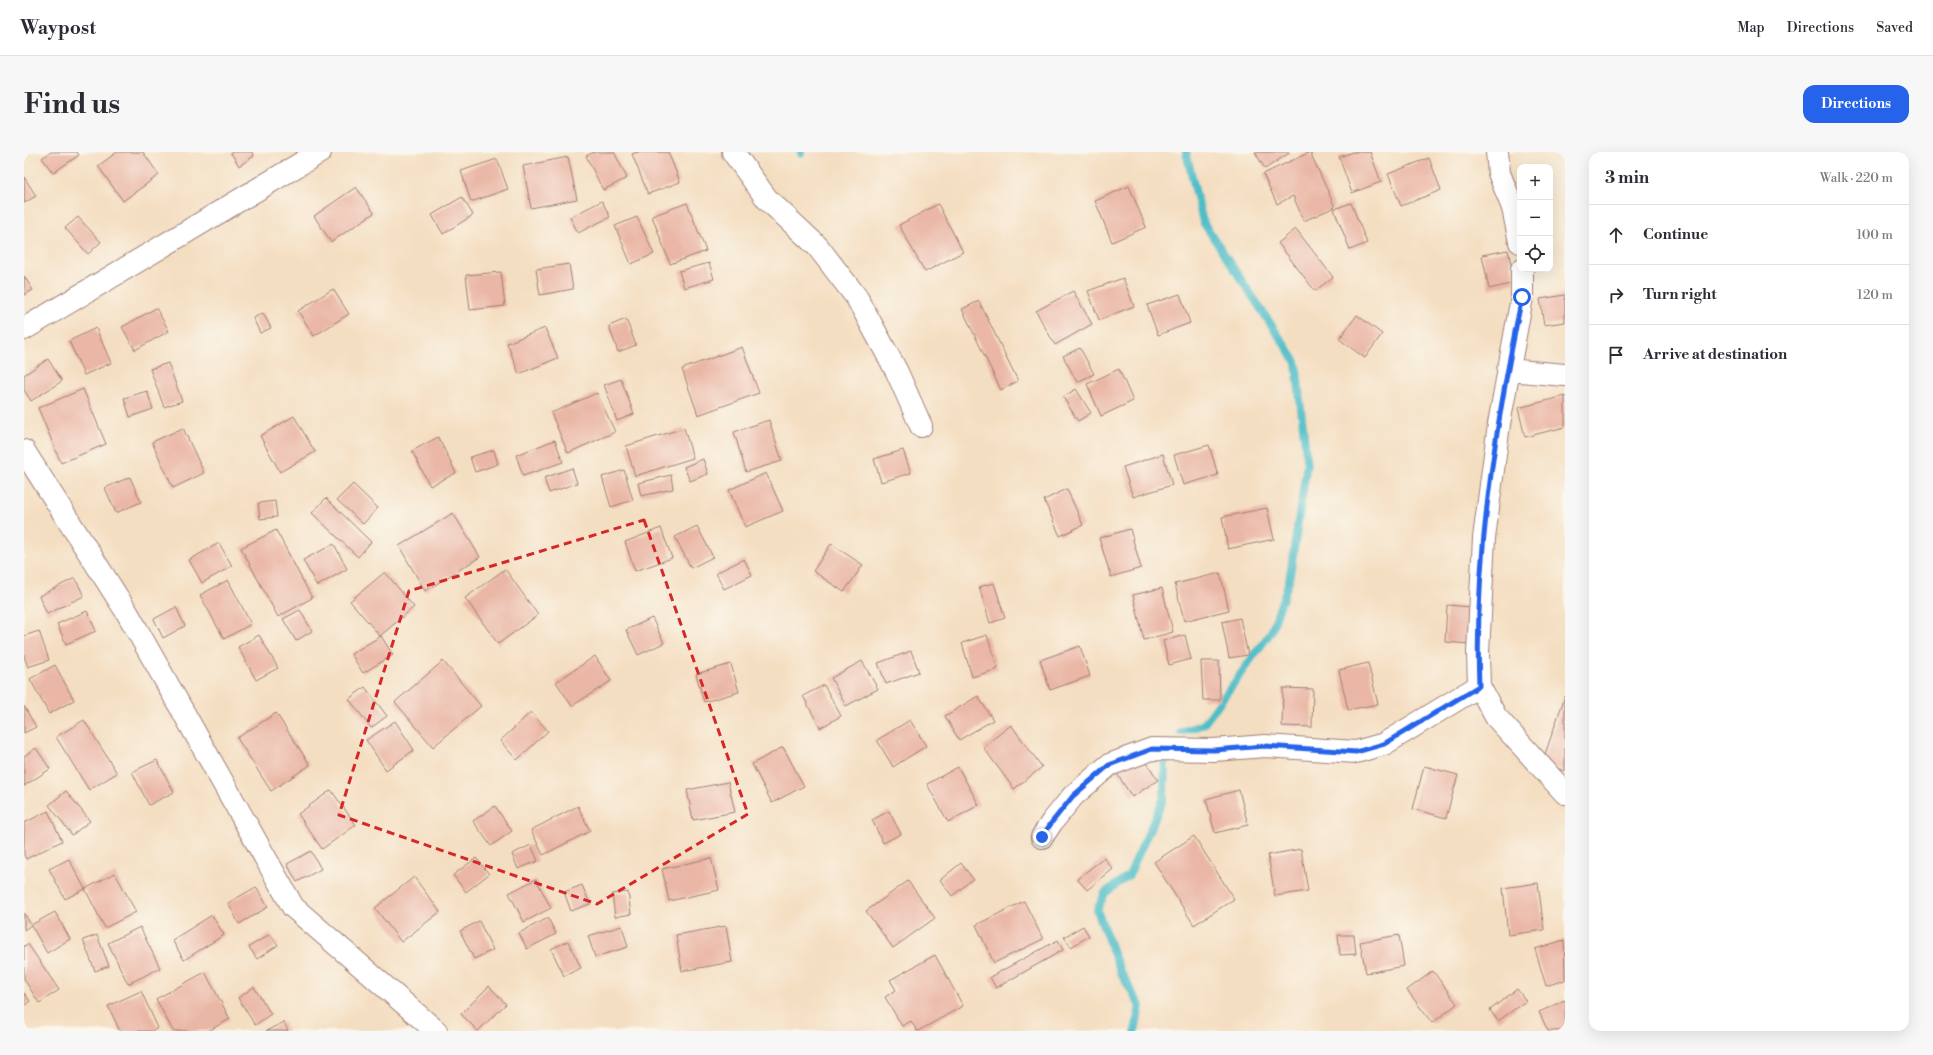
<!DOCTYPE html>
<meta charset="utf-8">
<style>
:root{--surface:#fff;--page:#f7f7f7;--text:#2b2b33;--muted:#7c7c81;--line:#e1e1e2;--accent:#2563eb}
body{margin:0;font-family:"Libre Bodoni",serif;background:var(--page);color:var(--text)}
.controls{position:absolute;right:12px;top:12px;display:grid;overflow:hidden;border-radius:8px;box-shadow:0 4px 16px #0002}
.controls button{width:36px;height:36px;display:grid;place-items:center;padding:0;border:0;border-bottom:1px solid var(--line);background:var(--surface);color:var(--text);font:20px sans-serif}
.stop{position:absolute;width:12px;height:12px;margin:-9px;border:3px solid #2563eb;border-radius:50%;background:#fff}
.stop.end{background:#2563eb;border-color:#fff;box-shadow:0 1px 4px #0008}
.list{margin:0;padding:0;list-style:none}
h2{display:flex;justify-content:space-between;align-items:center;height:52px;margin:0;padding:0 16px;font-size:17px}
h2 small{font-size:13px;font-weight:400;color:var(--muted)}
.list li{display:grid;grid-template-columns:26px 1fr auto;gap:12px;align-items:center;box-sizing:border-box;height:60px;padding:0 16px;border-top:1px solid var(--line)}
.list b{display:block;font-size:15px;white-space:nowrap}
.list em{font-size:13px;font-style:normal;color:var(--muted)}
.icon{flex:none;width:22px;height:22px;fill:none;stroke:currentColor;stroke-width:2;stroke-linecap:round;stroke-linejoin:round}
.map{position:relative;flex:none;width:1541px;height:879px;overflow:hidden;border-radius:12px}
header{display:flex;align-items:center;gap:24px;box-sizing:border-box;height:56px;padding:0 20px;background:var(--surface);border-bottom:1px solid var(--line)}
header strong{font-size:19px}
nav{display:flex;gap:22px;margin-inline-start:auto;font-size:14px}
.intro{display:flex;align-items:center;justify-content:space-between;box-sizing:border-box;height:96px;padding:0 24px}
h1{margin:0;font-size:28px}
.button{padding:10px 18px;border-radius:12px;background:var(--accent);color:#fff;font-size:14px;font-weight:700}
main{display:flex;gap:24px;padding:0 24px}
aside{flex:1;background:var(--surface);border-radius:12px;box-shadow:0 4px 16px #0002}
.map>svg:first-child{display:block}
</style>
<header>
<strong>Waypost</strong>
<nav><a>Map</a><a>Directions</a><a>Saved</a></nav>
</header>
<div class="intro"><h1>Find us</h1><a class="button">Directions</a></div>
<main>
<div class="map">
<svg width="1541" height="879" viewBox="0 0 1541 879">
<rect width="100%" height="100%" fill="#fbf7ec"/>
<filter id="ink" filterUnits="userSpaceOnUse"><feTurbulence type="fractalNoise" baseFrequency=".025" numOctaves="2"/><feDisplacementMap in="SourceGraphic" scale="8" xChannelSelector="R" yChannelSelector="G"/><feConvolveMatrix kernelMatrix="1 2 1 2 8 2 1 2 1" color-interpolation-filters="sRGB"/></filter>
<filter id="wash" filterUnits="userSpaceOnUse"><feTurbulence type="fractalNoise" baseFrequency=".012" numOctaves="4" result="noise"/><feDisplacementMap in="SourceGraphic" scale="16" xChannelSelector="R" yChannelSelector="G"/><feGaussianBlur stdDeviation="0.9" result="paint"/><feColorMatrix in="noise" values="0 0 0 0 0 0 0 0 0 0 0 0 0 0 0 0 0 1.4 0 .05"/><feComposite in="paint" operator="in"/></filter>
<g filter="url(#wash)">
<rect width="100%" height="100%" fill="#f4dec1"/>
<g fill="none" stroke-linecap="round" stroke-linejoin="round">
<path stroke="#50bec8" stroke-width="8" d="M777 0V1
M1157 580 1180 572 1247 480 1265 429 1283 312 1272 210 1179 70 1162 0
M1111 879 1116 854 1096 819 1073 758 1081 741 1105 723 1140 646 1141 604"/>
</g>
<g id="blocks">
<path fill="#eab6a5" d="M27 0H53L55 3 29 21 18 6Z
M93 0H119L135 23 99 49 74 14Z
M208 0H228L230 4 215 14 207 1Z
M570 0H590L603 26 579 38 562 4Z
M614 0H644L656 30 624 42 608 2Z
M1231 0H1265V1L1241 17Z
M1286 0 1311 55 1280 69 1269 44 1253 52 1239 22Z
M1329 0H1346L1357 30 1328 41 1315 5Z
M544 5 553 47 507 56 499 14Z
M1405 6 1417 38 1377 54 1364 22Z
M473 7 484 37 447 50 437 19Z
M0 25 12 44 0 51Z
M1105 34 1122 75 1088 90 1071 49Z
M332 35 350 61 307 90 290 64Z
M438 45 449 63 419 82 408 63Z
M578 49 586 65 554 81 546 65Z
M663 51 682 99 646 112 628 64Z
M1327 51 1343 91 1326 98 1310 57Z
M914 52 939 100 901 120 875 73Z
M54 65 77 90 64 102 41 76Z
M613 65 630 102 607 112 591 74Z
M1272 77 1309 125 1291 139 1254 91Z
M1484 98 1491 131 1465 137 1458 103Z
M685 111 690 127 660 136 655 119Z
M545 112 549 137 516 143 512 117Z
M477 120 481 154 446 158 442 123Z
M0 124 9 138 0 143Z
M1099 126 1110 154 1075 168 1064 139Z
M309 137 325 162 290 184 274 159Z
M1049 139 1068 172 1031 193 1012 159Z
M1156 142 1166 171 1134 183 1123 153Z
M1541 143V170L1520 173 1516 147Z
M955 149 994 229 977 238 938 157Z
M132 156 145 179 111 198 98 175Z
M239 161 247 176 236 181 229 166Z
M1333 163 1358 182 1341 206 1315 187Z
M602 167 612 193 594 200 585 174Z
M72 176 87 211 60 223 45 189Z
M521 176 534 206 495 222 483 191Z
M718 195 735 241 674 263 658 217Z
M1056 196 1070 222 1053 230 1039 204Z
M24 207 38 229 7 249 0 238V223Z
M144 211 158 249 140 255 126 217Z
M1095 217 1109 249 1077 264 1063 232Z
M597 227 610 262 593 269 580 233Z
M59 237 82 292 37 311 14 256Z
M1052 237 1067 261 1054 269 1039 245Z
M123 239 129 257 106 265 100 246Z
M573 241 591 280 544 301 527 261Z
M1541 244V275L1501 285 1494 256Z
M270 264 291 300 256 320 236 284Z
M745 268 758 309 722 320 710 280Z
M159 276 180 321 149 336 128 290Z
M660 276 669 306 611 324 602 294Z
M414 285 432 321 406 334 388 299Z
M531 288 539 310 499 324 492 303Z
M1185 293 1194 323 1159 333 1150 303Z
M470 298 474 312 451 320 446 305Z
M879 298 887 321 857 330 850 307Z
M1139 302 1148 333 1109 345 1099 315Z
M679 307 684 322 666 329 660 315Z
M548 316 553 331 525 341 520 326Z
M600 318 609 348 587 355 578 325Z
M742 321 759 359 721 375 705 338Z
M647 323 649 337 617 344 614 331Z
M106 325 117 350 92 361 81 336Z
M329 332 354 356 339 372 313 348Z
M1043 337 1059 373 1036 384 1020 348Z
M302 346 347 390 334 405 288 361Z
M251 349 253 365 236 367 234 351Z
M1243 356 1250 387 1204 397 1198 365Z
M429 361 456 405 401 439 375 394Z
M673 374 689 405 667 416 651 385Z
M637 376 648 406 611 419 601 390Z
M1106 377 1117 416 1087 425 1075 386Z
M252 378 288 446 254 465 217 396Z
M195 391 208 414 178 431 165 408Z
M310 392 323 417 293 434 279 408Z
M807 392 839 413 820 440 789 419Z
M720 407 728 423 700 437 692 421Z
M481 417 514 463 474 492 441 446Z
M361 420 390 455 356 484 326 449Z
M1196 421 1205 458 1160 469 1151 432Z
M51 426 60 444 23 462 15 444Z
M204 428 227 472 200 487 176 443Z
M970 431 981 466 966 471 955 435Z
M1138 436 1149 480 1120 488 1109 443Z
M1423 453 1447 455 1445 492 1421 490Z
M152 455 161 474 139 486 130 467Z
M276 458 288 479 272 489 259 467Z
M63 459 72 479 42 492 33 472Z
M628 466 640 491 614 503 602 478Z
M1216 466 1224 503 1205 506 1198 470Z
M15 479 25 508 4 515 0 504V484Z
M235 483 254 516 232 528 214 495Z
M963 483 974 517 948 525 938 491Z
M1161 483 1167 507 1145 513 1139 489Z
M357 484 369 503 339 521 327 502Z
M1056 494 1066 524 1026 538 1016 508Z
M887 499 895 520 862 532 854 511Z
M571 504 587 529 548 554 532 530Z
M419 509 457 554 409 595 371 550Z
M838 509 854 537 822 554 807 526Z
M1177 509H1195L1196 548H1179Z
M1344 511 1354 552 1324 558 1315 518Z
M707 512 715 540 680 550 672 522Z
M31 513 50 548 25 562 6 527Z
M800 533 817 564 796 576 779 544Z
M341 535 363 564 347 576 325 547Z
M1259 536 1289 537 1288 575 1258 574Z
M954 544 969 568 935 588 921 564Z
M1541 544V619L1518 611Z
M0 554 12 575 0 581Z
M507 560 524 579 493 608 476 589Z
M252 561 286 613 247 639 213 586Z
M60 568 93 621 65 638 32 585Z
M886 568 902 594 869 615 853 588Z
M371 569 390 598 362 618 342 588Z
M987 573 1018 615 990 637 959 595Z
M759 595 780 634 748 651 728 612Z
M12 596 26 617 0 634V604Z
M1116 600 1134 628 1108 645 1090 617Z
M133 608 150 640 125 653 108 620Z
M1400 614 1434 623 1422 666 1389 657Z
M934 615 955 653 924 670 903 632Z
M704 630 711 660 669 668 663 638Z
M307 638 332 673 298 697 274 662Z
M1215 638 1224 673 1191 681 1182 647Z
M42 639 66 669 48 683 25 653Z
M471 654 488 679 467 694 449 669Z
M554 654 566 679 519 703 507 678Z
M24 659 38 689 2 707 0 703V671Z
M865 659 877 682 859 691 848 668Z
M1170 684 1210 747 1170 773 1130 710Z
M507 693 514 709 494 717 488 702Z
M1277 697 1284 739 1251 744 1244 703Z
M287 699 297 717 273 730 263 712Z
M452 706 465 722 442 740 429 723Z
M687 706 695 738 645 749 638 717Z
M1080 706 1089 717 1063 738 1053 727Z
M45 707 61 737 41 747 25 717Z
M937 711 949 727 928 744 916 728Z
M91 721 112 760 81 776 61 737Z
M390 725 416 760 377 790 351 756Z
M512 727 527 756 500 770 485 741Z
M884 729 911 766 869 796 842 759Z
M1514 731 1520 778 1484 783 1479 736Z
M558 733 566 752 547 759 540 740Z
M232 735 244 755 215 772 204 751Z
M604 740 607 762 591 765 588 742Z
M1000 749 1019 787 970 811 952 773Z
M31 760 46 787 23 801 7 773Z
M0 761 7 773 0 778Z
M188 763 200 783 160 808 148 788Z
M524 766 532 782 503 797 495 781Z
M455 769 469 798 450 807 436 779Z
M598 774 604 795 571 805 564 784Z
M702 774 708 810 658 819 652 783Z
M1059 774 1065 784 1047 795 1040 785Z
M116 775 136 816 104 832 84 791Z
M246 782 254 793 233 807 225 795Z
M73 783 85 814 71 819 59 788Z
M1314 783H1330L1332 802 1316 803Z
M1375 783 1380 814 1342 821 1336 790Z
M1034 788 1039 798 972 836 966 825Z
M1540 788 1541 828 1522 834 1511 797Z
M544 789 557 816 540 824 527 797Z
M4 792 35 838 15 851 0 827V794Z
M911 803 939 854 894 879H893L887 869 878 874 861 845 872 838 866 828Z
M1409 819 1433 852 1408 871 1383 838Z
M181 820 206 867 184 879H149L132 847Z
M465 834 482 852 454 879 437 862Z
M230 835 247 862 231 873 214 846Z
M1493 837 1502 849 1474 869 1466 858Z
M117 839 134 876 128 879H96L84 854Z
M0 841 6 849 0 854Z
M1541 848V879H1524L1515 860Z
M260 870 264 879H242Z"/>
</g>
</g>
<g filter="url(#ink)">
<use href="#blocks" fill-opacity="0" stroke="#9f7e76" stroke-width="1"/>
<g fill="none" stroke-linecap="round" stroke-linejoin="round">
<g stroke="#9f7e76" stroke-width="24">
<path id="minor" d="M709 0 743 47 794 95 833 146 873 220 897 274
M1473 0 1475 21 1489 56 1496 90
M1498 117V145L1475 272 1460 386 1454 501 1455 534 1472 565 1541 641
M0 177 296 0
M1484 218 1541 223
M0 299 104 462 269 755 412 879
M1018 685 1028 670 1049 644 1085 613 1128 597 1190 598 1241 594 1332 600 1360 592 1455 534"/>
</g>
<use href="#minor" stroke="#fff" stroke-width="22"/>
</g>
</g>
<g fill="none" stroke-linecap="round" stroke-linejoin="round" filter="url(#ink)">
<path stroke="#2563eb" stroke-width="5" d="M1018 685 1028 670 1049 644 1085 613 1128 597 1190 598 1241 594 1332 600 1360 592 1455 534C1450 405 1472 271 1498 145"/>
</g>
<path fill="none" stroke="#d62828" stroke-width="3" stroke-dasharray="8 5" stroke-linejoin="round" d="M620 368 724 662 573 752 315 663 385 439Z"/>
</svg>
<div class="controls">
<button>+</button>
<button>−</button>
<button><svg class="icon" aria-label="locate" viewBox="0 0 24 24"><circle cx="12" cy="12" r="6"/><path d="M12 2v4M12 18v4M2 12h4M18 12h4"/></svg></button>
</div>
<div class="stop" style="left:1498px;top:145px"></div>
<div class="stop end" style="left:1018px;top:685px"></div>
</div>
<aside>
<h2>3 min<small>Walk · 220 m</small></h2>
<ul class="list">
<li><svg class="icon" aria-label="ahead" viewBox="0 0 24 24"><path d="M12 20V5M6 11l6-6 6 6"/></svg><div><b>Continue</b></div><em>100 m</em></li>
<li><svg class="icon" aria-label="right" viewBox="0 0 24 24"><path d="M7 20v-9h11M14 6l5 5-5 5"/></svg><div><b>Turn right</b></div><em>120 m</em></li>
<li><svg class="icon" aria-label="arrive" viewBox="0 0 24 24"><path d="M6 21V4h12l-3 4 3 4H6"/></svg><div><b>Arrive at destination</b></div></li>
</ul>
</aside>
</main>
